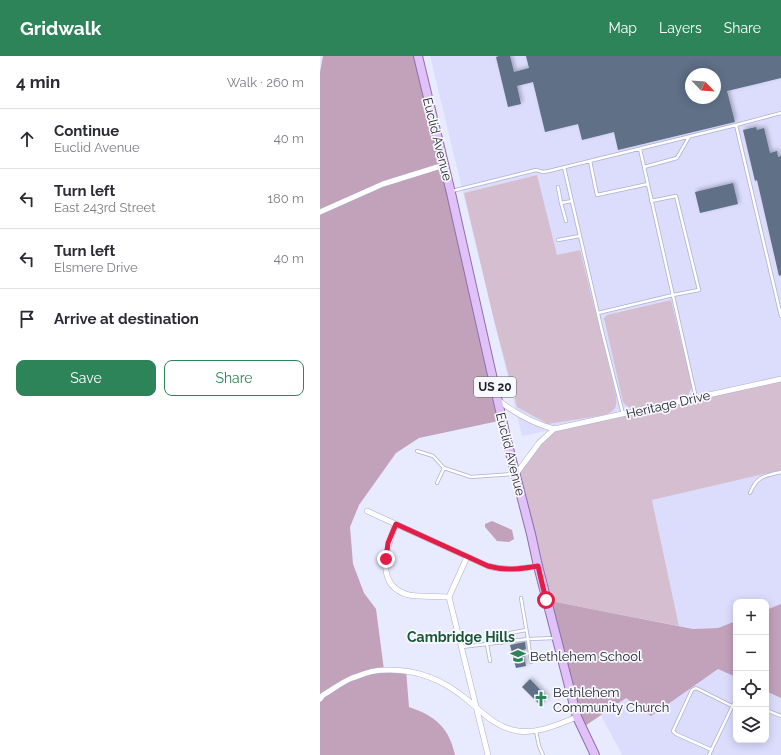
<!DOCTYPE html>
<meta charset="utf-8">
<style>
:root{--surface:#fff;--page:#f2f2f3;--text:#2b2b33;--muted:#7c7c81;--line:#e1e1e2;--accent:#2d8459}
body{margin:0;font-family:Raleway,sans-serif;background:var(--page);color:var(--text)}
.controls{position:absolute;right:12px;bottom:12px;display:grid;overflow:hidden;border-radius:8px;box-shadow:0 2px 10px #0003}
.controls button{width:36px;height:36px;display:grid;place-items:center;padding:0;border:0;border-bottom:1px solid var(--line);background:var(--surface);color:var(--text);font:20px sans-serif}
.compass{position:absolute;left:365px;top:12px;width:36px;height:36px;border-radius:50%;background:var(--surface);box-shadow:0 2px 10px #0003;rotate:115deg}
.stop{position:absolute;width:12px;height:12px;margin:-9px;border:3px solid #e11d48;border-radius:50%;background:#fff}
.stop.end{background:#e11d48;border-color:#fff;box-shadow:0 1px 4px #0008}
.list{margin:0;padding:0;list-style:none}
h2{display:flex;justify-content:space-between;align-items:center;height:52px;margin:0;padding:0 16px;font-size:17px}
h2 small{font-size:13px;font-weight:400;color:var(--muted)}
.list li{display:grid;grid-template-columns:26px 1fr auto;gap:12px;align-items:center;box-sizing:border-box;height:60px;padding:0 16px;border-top:1px solid var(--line)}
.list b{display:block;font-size:15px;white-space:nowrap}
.list p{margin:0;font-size:13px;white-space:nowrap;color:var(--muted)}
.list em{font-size:13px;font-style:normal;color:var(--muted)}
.actions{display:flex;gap:8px;padding:12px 16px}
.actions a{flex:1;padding:9px 0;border:1px solid var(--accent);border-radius:8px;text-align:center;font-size:14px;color:var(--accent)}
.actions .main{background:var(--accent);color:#fff}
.icon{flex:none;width:22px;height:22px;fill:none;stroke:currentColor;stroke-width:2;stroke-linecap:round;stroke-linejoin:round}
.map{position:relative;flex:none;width:461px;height:699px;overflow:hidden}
header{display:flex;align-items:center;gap:24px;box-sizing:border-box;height:56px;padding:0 20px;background:var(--accent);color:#fff}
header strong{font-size:19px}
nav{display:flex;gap:22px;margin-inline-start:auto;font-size:14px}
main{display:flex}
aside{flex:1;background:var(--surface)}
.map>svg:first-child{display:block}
</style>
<header>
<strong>Gridwalk</strong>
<nav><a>Map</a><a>Layers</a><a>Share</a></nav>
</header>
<main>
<aside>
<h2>4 min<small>Walk · 260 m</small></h2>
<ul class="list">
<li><svg class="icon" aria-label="ahead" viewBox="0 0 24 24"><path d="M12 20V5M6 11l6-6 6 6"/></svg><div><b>Continue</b><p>Euclid Avenue</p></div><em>40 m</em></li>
<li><svg class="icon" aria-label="left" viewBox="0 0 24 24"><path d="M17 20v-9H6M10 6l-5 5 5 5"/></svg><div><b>Turn left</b><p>East 243rd Street</p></div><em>180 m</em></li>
<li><svg class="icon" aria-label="left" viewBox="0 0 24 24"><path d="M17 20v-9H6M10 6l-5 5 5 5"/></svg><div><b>Turn left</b><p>Elsmere Drive</p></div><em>40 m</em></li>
<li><svg class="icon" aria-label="arrive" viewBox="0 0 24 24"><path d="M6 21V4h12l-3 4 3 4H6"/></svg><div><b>Arrive at destination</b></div></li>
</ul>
<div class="actions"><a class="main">Save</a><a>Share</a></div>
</aside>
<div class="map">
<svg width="461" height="699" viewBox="0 0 461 699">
<defs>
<filter id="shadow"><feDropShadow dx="2" dy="-2" stdDeviation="2" flood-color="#0004"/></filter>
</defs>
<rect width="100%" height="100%" fill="#e8eafd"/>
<path fill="#dcddfd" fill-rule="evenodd" d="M110 0H461V324L202 380ZM371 18H395V42H371Z
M461 414V548L446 554V546H416V565L398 572 373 573 359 570 332 444Z
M461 573V699H302L281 659 376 595 416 585V684H446V577Z"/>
<path fill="#d5bed0" d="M217 119 237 199 260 194 296 340C297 351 296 355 284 359L228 368 197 351 174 264 144 137Z
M351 244 372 331 368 339 363 341 316 352C309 352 307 351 303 346L284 262 287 259Z
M461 323V414L332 444 359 570 226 544 196 418 219 387 234 373Z"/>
<path fill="#c2a1bb" d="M3 0H98L183 364 99 382 76 397 39 449 30 471 33 508 44 537 56 553 64 614H86L89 651C115 660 129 671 135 699H0V16Z
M172 465 192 474 194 483 189 486 177 485 165 471V468Z
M226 544 373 573 398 572 416 565V621L398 613 331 660 306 642 262 672Z
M461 548V642L446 635V554Z"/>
<path fill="#5e6f87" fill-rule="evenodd" filter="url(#shadow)" d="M179 0H190L194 16 209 12 206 0H461V22L407 35 415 66 298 94 294 76 262 84 258 68 225 76 213 26 197 30 201 48 188 51 176 1ZM371 18H395V42H371Z
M436 71 437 74 444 72 450 97 457 95 458 101 461 100V219L459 220 437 124 435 125 423 74Z
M413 127 418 148 380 157 375 136Z
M205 586 206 593 203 594 206 610 196 612 190 589Z
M210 623 228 642 220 649 202 631Z"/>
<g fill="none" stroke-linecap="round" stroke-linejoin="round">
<g stroke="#aeb0ce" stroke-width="4">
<path id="service" d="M416 69 461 260
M320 93 376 342
M270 105 277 139 328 128
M244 111 282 275 303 358
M324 111 357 102 369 81
M238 131 241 147
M132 135 216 114 223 116 229 115 416 69 461 57
M246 165 241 147 252 145
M238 184 260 180
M278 257 353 239 379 234 356 140 331 145
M97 395 113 400 124 412 151 421 193 418
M117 427 124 412
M430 437C437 420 444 420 461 416
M201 542 208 583 236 582
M182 587 190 577 206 574
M167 588 170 605
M142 591 208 583 211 606
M446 654 461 660
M216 675 219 690 223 699
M392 694 356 678 353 675 372 634 376 632 412 650
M389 699 414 647 416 646"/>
</g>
<g stroke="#aeb0ce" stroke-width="6">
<path id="minor" d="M0 156 63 128 124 109
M178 344C196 358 212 367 234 373L461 323
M196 418 219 387 234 373
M47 455 168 510C185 515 200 513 218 510
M76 468C66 492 54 530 89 539 99 541 118 540 129 541
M147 501 129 541 168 699
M0 643 3 639C12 634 22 626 32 622 39 620 47 616 55 615 60 614 65 614 70 614 98 614 123 624 145 642 162 656 176 672 198 675 218 678 239 668 257 661"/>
</g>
<g stroke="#8e6eae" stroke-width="10">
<path id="primary" d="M98 0 131 137 186 381 211 478 218 510 257 661 275 699"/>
</g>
<use href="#service" stroke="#fff" stroke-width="2.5"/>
<use href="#minor" stroke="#fff" stroke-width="5"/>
<use href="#primary" stroke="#e0c2f9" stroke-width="8"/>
</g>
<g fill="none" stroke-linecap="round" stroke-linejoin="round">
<path stroke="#e11d48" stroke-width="5" d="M66 503 68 487 76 468 168 510C185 515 200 513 218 510L226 544"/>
</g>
<defs>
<g id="school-bare" transform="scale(1.2)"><path d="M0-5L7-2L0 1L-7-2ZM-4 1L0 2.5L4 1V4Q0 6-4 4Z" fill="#2d8459" stroke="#f8f8ff" stroke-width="2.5" paint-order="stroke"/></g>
<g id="church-bare" transform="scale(1.2)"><path d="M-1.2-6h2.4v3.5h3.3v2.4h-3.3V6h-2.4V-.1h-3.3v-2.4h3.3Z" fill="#2d8459" stroke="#f8f8ff" stroke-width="2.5" paint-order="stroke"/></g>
</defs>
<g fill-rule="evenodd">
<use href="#school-bare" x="198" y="600"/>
<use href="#church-bare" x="221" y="643"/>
</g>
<g text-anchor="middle" stroke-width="3.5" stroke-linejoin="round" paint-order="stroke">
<rect fill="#f8f8ff" stroke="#5f606a" stroke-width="1" x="154" y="321" width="42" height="20" rx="3"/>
<g font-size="12" font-weight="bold" fill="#1e1f2a">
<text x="175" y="335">US 20</text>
</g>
<g font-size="13" fill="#1e1f2a" stroke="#f8f8ff">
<text transform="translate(118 83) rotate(76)" y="5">Euclid Avenue</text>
<text transform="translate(348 348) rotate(-13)" y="5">Heritage Drive</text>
<text transform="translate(191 398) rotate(76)" y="5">Euclid Avenue</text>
</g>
<g font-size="13" fill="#1e1f2a" stroke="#f8f8ff" text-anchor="start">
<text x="210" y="605">Bethlehem School</text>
<text x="233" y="641">Bethlehem<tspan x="233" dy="15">Community Church</tspan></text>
</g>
<g font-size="14" font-weight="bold" fill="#1a5638" stroke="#f8f8ff">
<text x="141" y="586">Cambridge Hills</text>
</g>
</g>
</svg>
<div class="controls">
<button>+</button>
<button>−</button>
<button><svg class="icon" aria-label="locate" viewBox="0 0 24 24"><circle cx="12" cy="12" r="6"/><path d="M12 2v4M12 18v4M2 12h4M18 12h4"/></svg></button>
<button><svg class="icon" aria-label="layers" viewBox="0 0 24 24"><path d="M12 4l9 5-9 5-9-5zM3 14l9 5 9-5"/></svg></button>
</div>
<svg class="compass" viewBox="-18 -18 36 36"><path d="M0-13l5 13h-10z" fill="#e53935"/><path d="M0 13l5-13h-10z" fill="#7c7c81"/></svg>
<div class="stop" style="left:226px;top:544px"></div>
<div class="stop end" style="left:66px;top:503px"></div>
</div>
</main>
